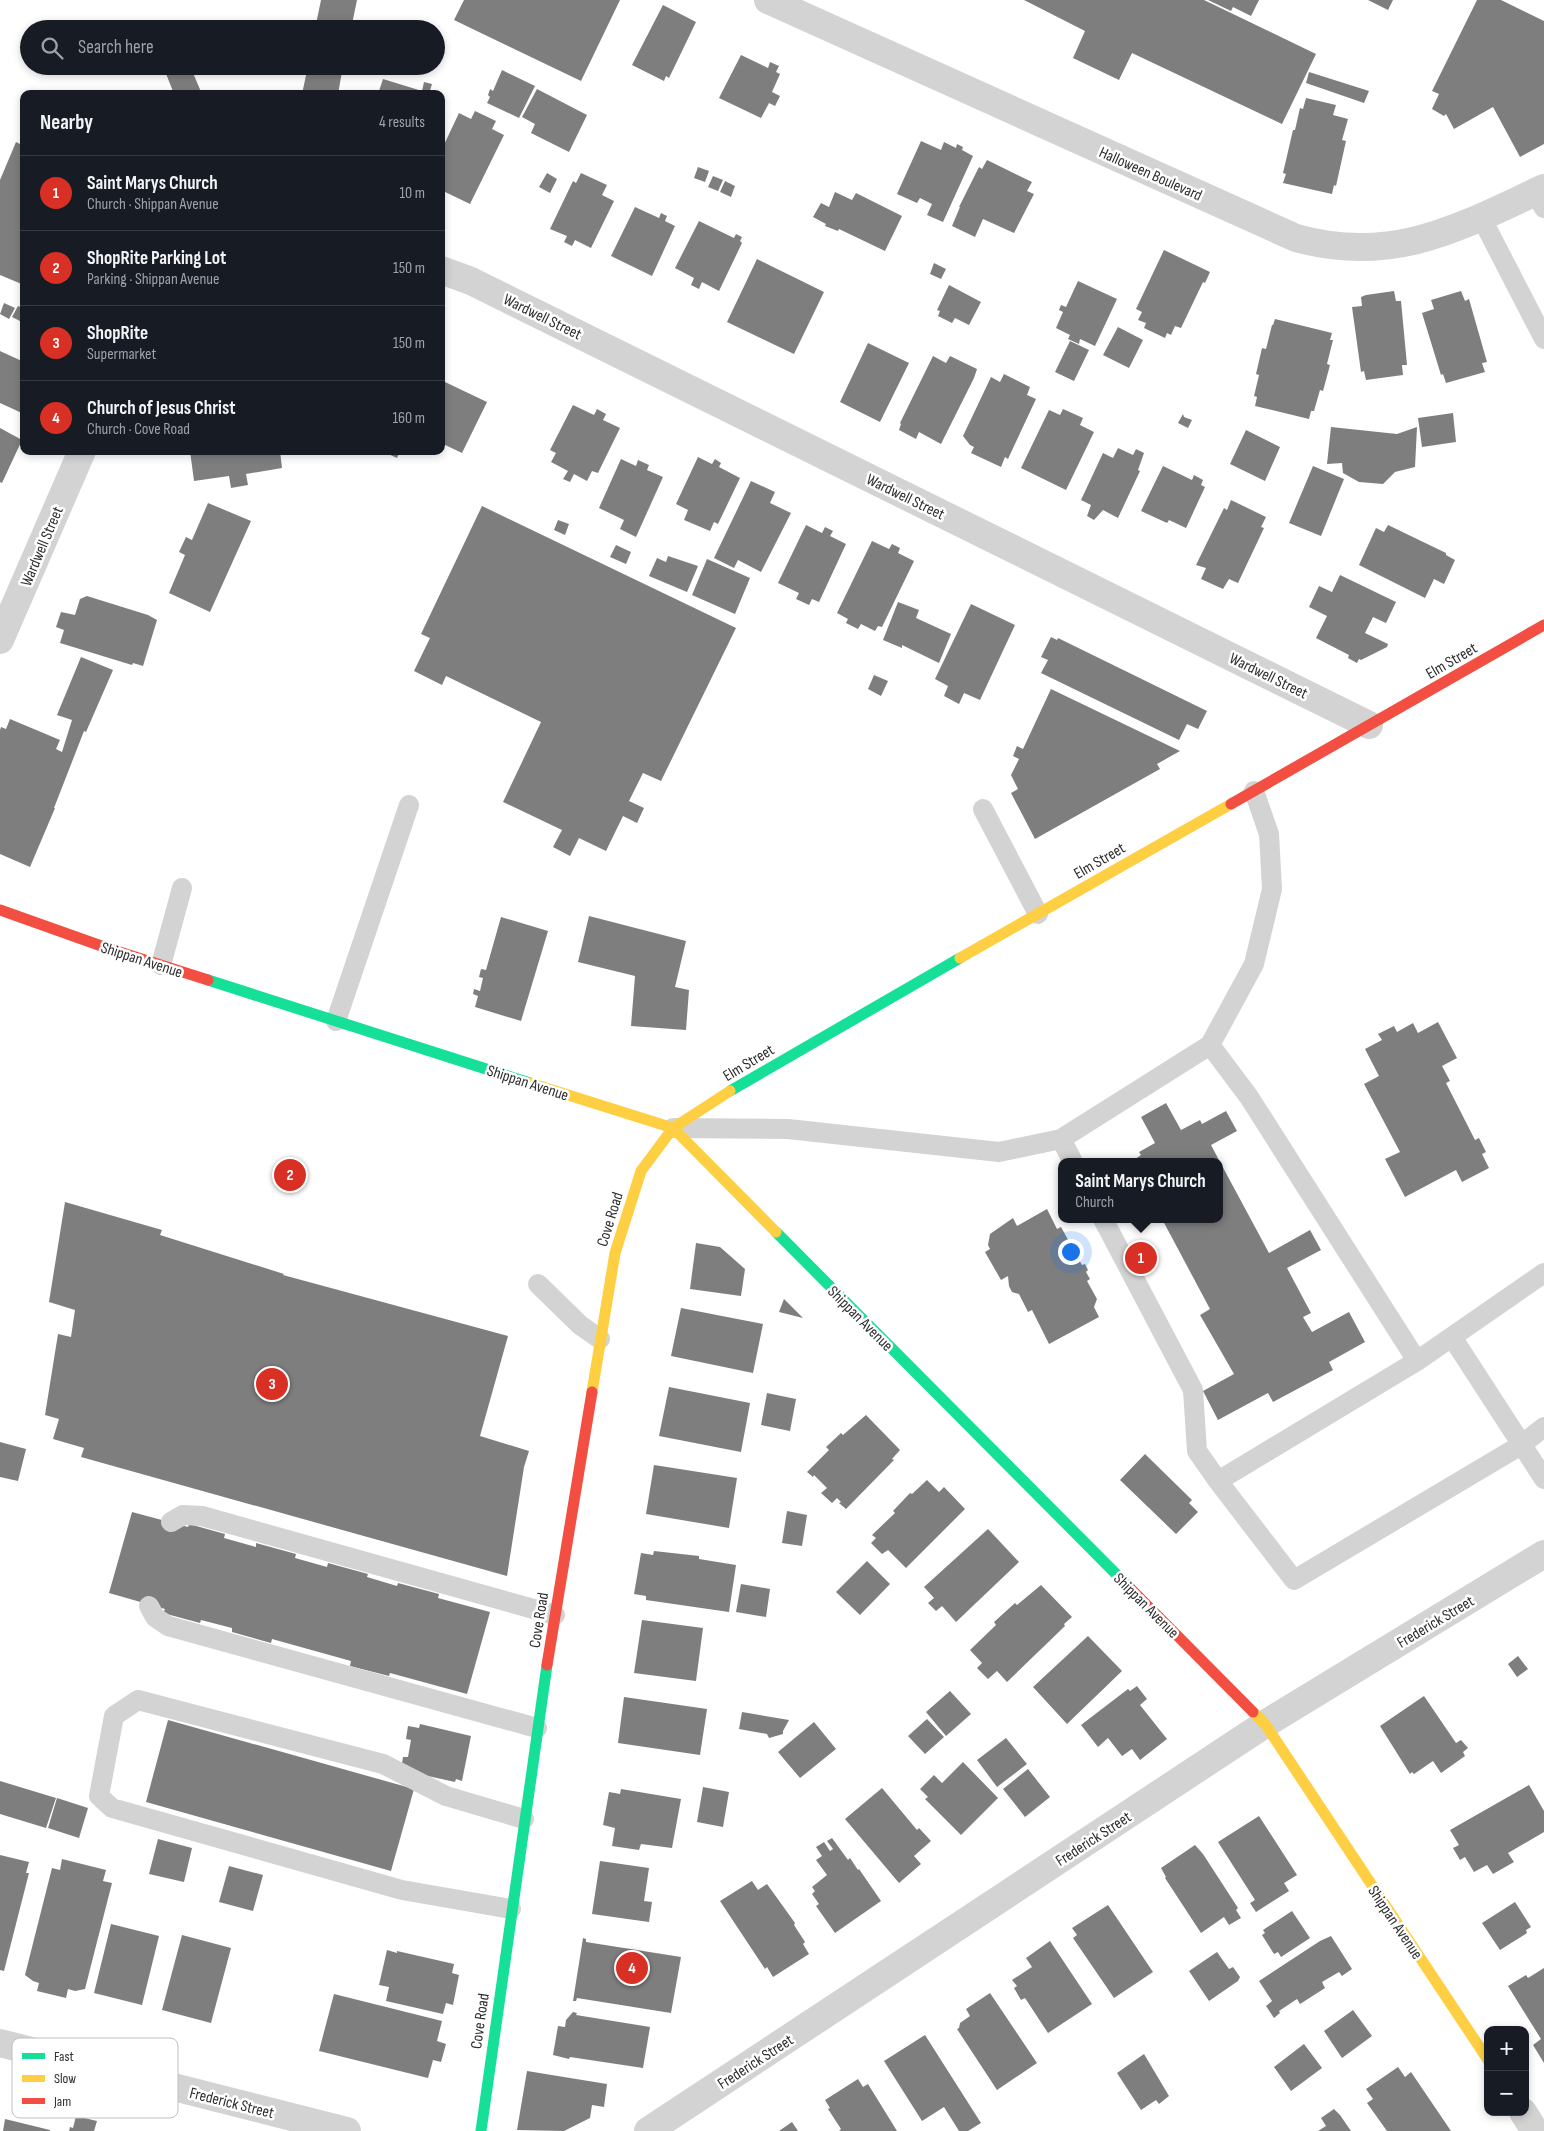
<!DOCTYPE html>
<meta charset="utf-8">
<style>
:root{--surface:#171b24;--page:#20242c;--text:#f1f3f6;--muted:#9ea1a6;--line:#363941;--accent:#d93025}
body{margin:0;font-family:"Sofia Sans Condensed",sans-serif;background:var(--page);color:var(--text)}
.controls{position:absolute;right:15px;bottom:15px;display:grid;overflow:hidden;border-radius:10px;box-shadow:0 2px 8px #0003}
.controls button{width:45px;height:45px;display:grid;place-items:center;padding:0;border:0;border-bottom:1px solid var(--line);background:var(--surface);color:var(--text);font:25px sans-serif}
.you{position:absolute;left:1070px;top:1251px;width:18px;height:18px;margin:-12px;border:4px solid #fff;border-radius:50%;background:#1a73e8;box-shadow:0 0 0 8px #1a73e833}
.badge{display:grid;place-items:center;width:32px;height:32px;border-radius:50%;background:var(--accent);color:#fff;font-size:16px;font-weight:700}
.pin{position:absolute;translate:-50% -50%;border:2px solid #fff;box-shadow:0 1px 5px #0006}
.popup{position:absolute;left:1058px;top:1158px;width:165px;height:65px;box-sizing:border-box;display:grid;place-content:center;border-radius:10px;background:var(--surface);filter:drop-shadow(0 1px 4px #0005);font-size:16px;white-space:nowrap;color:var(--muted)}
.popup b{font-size:19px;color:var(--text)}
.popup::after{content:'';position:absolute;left:50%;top:100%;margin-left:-10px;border:10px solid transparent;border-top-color:var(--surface)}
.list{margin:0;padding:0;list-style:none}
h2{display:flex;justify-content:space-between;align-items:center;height:65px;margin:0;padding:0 20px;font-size:21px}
h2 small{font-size:16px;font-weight:400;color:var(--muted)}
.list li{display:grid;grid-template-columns:32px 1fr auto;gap:15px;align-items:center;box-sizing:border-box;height:75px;padding:0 20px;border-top:1px solid var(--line)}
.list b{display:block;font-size:19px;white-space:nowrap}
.list p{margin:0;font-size:16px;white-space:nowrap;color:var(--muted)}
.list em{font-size:16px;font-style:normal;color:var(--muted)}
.icon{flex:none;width:28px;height:28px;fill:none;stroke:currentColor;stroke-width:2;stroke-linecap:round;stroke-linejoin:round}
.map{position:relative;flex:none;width:1544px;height:2131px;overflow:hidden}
.search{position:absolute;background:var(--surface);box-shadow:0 2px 8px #0003;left:20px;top:20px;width:425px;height:55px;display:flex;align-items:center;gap:12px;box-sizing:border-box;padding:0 18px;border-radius:28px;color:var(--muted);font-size:19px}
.panel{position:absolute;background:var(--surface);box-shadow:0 2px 8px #0003;left:20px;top:90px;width:425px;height:365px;border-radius:10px}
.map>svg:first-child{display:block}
</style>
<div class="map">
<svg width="1544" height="2131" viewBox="0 0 1544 2131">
<rect width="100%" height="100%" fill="#fff"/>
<path fill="#7e7e7e" d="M321 0H357L351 29H315Z
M464 0H620L581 81 454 20Z
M1024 0H1204L1316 54 1282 124 1132 53 1119 80 1073 58 1085 31Z
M1208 0H1259L1251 16 1233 7 1231 11Z
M1368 0H1393L1388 10Z
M1477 0H1501L1544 21V144L1520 157 1493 107 1454 129 1446 114 1444 116 1432 109 1439 94 1432 91Z
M663 5 696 22 669 78 666 76 664 81 632 65Z
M741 55 768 68 770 62 779 66 776 72 780 74 772 92 780 96 775 106 769 103 761 118 719 98Z
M163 66H190L202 94H174Z
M308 66H343L338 94H302Z
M502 70 535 86 519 118 487 103 490 97 488 95 490 89 493 91Z
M1309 72 1369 91 1364 103 1306 83Z
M383 79 422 91 424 82 432 84 429 94H378Z
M537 89 587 115 569 152 531 133 535 124 522 117Z
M1306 98 1336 105 1333 115 1348 119 1342 140 1346 141 1336 186 1334 185 1332 194 1283 183 1286 174 1283 173 1293 130H1295L1300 108 1303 109Z
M475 111 496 121 492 129 504 135 470 204 441 190 443 183 441 182V151L459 113 471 119Z
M921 141 941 150 944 142 956 148 957 144 963 147 962 150 973 156 943 222 927 215 932 204 920 198 917 203 897 194Z
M16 142 24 146V285L0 275V180Z
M987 160 1032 182 1027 191 1034 194 1014 233 983 219 975 237 952 226 960 207H959L979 167 982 169Z
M698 167 709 171 705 182 694 178Z
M547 173 557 179 550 193 539 187Z
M581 173 607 185 602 195 614 201 591 248 575 240 572 246 564 242 567 236 550 229 573 181 576 183Z
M713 176 723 180 718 191 708 187Z
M725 181 735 186 731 197 720 192Z
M835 192 852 200 856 193 902 216 885 251 839 229 838 231 825 226 826 224 813 217 821 203 829 207Z
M635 207 659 218 661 213 667 216 665 221 675 226 652 276 611 256Z
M699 221 734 238 736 234 742 237 740 241 742 243 719 291 702 282 699 289 691 285 694 278 675 268Z
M1164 250 1210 272 1205 283 1203 282 1181 328 1175 326 1171 335 1167 333 1165 338 1144 328 1146 323 1138 320 1142 312 1136 309Z
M757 259 824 292 794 354 727 322Z
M934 263 946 269 941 279 930 274Z
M1078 281 1117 299 1095 346 1080 339 1079 344 1068 339 1070 335 1056 328 1063 312 1059 310 1061 305 1066 307Z
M949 285 981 302 969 325 955 318 952 323 938 316 940 311 937 310Z
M1394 291 1396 301H1401L1407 365H1402L1403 375 1366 380 1364 371 1361 372 1352 307 1362 306 1361 297 1366 295Z
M1461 291 1465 301 1469 299 1487 362 1482 363 1485 372 1446 383 1443 374 1441 375 1422 313 1434 309 1431 300Z
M4 303 15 308 9 319 0 314Z
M18 306 24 309V323L12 317Z
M1275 319 1332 333 1330 340H1333L1327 364 1330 365 1323 391 1320 390 1314 411H1311L1309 419 1255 406 1257 397 1254 396 1259 375 1256 374 1262 348 1266 349 1272 325H1273Z
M1118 327 1143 340 1129 368 1103 355Z
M1070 341 1089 350 1074 381 1055 372Z
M868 343 909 363 880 422 840 402Z
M0 351 24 362V414L0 403Z
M933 356 946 363 950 356 977 369 974 378 941 444 919 432 916 439 899 430 901 424 900 423Z
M1004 374 1030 387 1027 395 1036 399 1008 459 1005 457 1001 467 971 453 974 447 970 445 963 436 991 377 1000 382Z
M445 382 487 402 462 453 441 443V389Z
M573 405 594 415 597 409 606 414 603 420 620 428 598 473 592 471 587 481 574 474 570 482 563 479 568 471 551 462 556 453 550 450Z
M1063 409 1083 418 1080 425 1094 432 1066 490 1021 468 1049 410 1060 415Z
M1453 413 1456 442 1422 447 1418 418Z
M1183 414 1184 417 1192 420 1188 428 1178 423Z
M1331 427 1397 434 1417 427 1415 467 1395 472 1383 484 1359 482 1343 473 1342 463 1327 464Z
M0 428 22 440 2 483 0 482Z
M1246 430 1280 447 1265 481 1230 464Z
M1118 448 1133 455 1136 449 1144 453 1138 470 1140 471 1118 518 1103 510 1094 520 1087 516 1091 505 1081 500 1103 453 1113 458Z
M190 451H280L282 468 246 474 248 485 231 488 229 476 194 481Z
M387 451H400L397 458 386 453Z
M698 457 712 464 715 459 721 463 719 467 740 478 718 524 714 522 710 531 684 520 688 510 676 504Z
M621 459 636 466 638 460 649 465 647 470 663 477 636 537 620 529 624 520 599 508Z
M1163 466 1192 480 1194 475 1203 480 1201 485 1205 487 1186 528 1169 520 1167 523 1141 511Z
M1313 466 1344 479 1321 536 1289 523Z
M751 481 775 492 770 503 791 513 761 572 738 560 734 568 714 558Z
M1231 500 1266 517 1261 527 1264 528 1238 583 1229 579 1223 589 1201 579 1206 568 1196 565 1224 508 1227 510Z
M208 503 251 521 210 612 169 593 185 555 179 552 186 537 192 540Z
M482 506 736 628 661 781 643 773 629 801 644 808 637 823 623 816 606 851 579 838 570 856 553 847 562 830 503 802 541 722 446 676 442 685 414 671 430 638 421 634Z
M558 520 569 524 565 535 554 530Z
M806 525 822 533 825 527 833 531 830 536 846 544 819 602 812 599 809 605 796 599 799 593 778 583Z
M1388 525 1446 553V555L1455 560 1444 584 1434 579 1425 598 1359 565 1376 528 1384 532Z
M872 541 889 549 892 544 900 548 898 553 914 561 882 627 878 626 875 631 861 624 858 629 846 623 848 619 837 613Z
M616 545 631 552 626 564 610 557Z
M668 556 698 566 687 592 649 576 657 558 666 562Z
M707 559 750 578 735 614 692 595Z
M1340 575 1396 602 1386 623 1373 617 1365 633 1388 644 1387 647 1361 660 1359 659 1357 663 1348 658 1349 655 1316 638 1327 616 1309 607 1319 586 1332 592Z
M87 596 148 615 157 620 143 666 133 663 132 665 60 643 64 630 56 627 61 612 75 615 80 599Z
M898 602 919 610 916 618 951 634 939 663 902 645V648L883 640Z
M971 604 1015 625 980 700 964 693 959 704 944 696 948 686 935 679Z
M1051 637 1057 640 1058 638 1207 711 1198 729 1187 724 1179 740 1041 673 1048 660 1041 657Z
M81 657 113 670 86 732 84 731 54 808H55L30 867 0 854V730L1 727 6 729 10 719 60 740 56 749 62 752 72 720 57 715Z
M874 675 888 681 881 696 868 689Z
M1051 689 1180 751 1157 764 1160 769 1035 839 1011 793 1018 789 1011 775 1019 759 1013 756 1017 746 1023 749Z
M589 916 686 941 675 987 689 990 686 1030 631 1026 635 976 578 962Z
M501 917 548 931 521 1021 475 1007 478 996 473 994 474 989 480 991 483 978 479 977 481 969 486 970Z
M1438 1022 1457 1058 1442 1066 1450 1081 1446 1083 1475 1140 1479 1138 1486 1152 1482 1154 1489 1168 1462 1182 1456 1170 1405 1197 1385 1159 1400 1152 1364 1084 1379 1076 1365 1049 1382 1040 1378 1034 1394 1026 1397 1032 1413 1023 1418 1033Z
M1166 1103 1181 1130 1200 1120 1202 1124 1226 1111 1237 1131 1211 1145 1220 1162H1131L1141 1155 1139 1152 1155 1143 1141 1117Z
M1220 1162 1269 1253 1310 1230 1321 1250 1287 1268 1311 1313 1303 1317 1312 1332 1349 1312 1365 1342 1329 1362 1333 1370 1273 1402 1268 1393 1218 1420 1203 1391 1234 1374 1200 1315 1210 1309 1162 1219H1220Z
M65 1202 162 1230 160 1235 284 1274 283 1275 508 1336 480 1436 529 1451 524 1467 507 1576 81 1457 84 1448 53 1439 59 1419 45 1415 58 1334 71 1337 75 1310 49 1302Z
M1047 1209 1057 1229 1061 1227 1082 1265 1085 1264 1088 1270 1086 1272 1090 1279 1087 1281 1097 1299 1094 1307 1099 1317 1049 1344 1032 1310 1028 1312 1019 1294 1012 1292 1009 1286 1008 1276 1001 1280 985 1252 990 1249 988 1245 990 1234 1013 1218 1017 1226Z
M696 1243 720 1247 745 1269 741 1296 690 1289Z
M784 1299 803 1318 779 1312Z
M681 1308 763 1324 753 1373 671 1356Z
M669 1387 750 1403 741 1452 659 1436Z
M767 1393 796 1399 790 1431 761 1425Z
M866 1415 900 1450 892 1459 894 1460 846 1509 839 1503 841 1502 837 1498 832 1503 821 1493 827 1488 814 1475 813 1477 807 1472 829 1450 826 1447 841 1433 843 1435Z
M0 1442 26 1449 18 1481 0 1477Z
M1145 1454 1192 1500 1189 1503 1198 1512 1176 1534 1120 1480Z
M654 1465 737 1478 729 1528 646 1514Z
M927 1480 939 1492 944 1487 965 1509 906 1568 888 1550 882 1554 871 1543 876 1538 872 1535 895 1513 893 1511 910 1493 912 1494Z
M787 1511 807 1515 802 1546 782 1543Z
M132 1512 188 1527 189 1524 225 1534 224 1538 256 1547V1543L296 1554 295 1558 327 1567 328 1563 368 1574 367 1577 397 1586 398 1583 439 1594 438 1598 490 1612 467 1694 390 1673 389 1676 350 1666 351 1661 272 1639 271 1643 232 1632V1628L201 1620 200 1623 163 1613 165 1609 109 1593Z
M988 1529 1019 1562 956 1622 942 1606 936 1611 928 1603 934 1598 924 1587Z
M654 1551 699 1556V1559L736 1565 729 1612 646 1600V1596L634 1594 641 1553 653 1555Z
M867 1561 890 1584 860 1615 836 1592Z
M741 1584 770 1589 766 1617 736 1612Z
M1041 1585 1072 1617 1064 1624 1065 1626 1007 1682 997 1671 988 1679 977 1668 982 1663 970 1650 996 1625 994 1622 1015 1603 1017 1605Z
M642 1620 703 1628 696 1681 634 1673Z
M1088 1636 1122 1671 1067 1724 1033 1687Z
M1518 1656 1528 1669 1517 1677 1508 1664Z
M1137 1686 1147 1699 1140 1705 1167 1739 1140 1760 1132 1749 1122 1756 1108 1738 1098 1747 1081 1725 1128 1689 1130 1691Z
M950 1691 971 1714 946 1736 926 1712Z
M1424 1696 1456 1743 1461 1740 1468 1748 1463 1752 1465 1756 1441 1773 1433 1761 1414 1774 1412 1772 1410 1774 1380 1726Z
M624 1697 707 1709 700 1755 618 1743Z
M742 1712 789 1720 783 1731V1734L769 1738 767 1734 739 1729Z
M927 1719 944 1737 925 1754 908 1736Z
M168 1720 414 1789 391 1871 146 1802Z
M814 1722 836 1749 800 1778 778 1752Z
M420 1724 471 1736 462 1781 456 1779 455 1782 401 1770 403 1757H408L411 1740 406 1739 408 1726 419 1728Z
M1006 1738 1027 1764 997 1787 977 1760Z
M963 1762 998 1798 961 1835 925 1799 928 1797 920 1789 934 1775 942 1783Z
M1028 1769 1050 1797 1025 1817 1003 1789Z
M0 1781 56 1798 46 1828 0 1814Z
M1529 1785 1544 1811V1832L1508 1853 1514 1862 1493 1874 1487 1865 1474 1872 1465 1857 1460 1860 1453 1848 1459 1845 1450 1830Z
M703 1787 729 1792 723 1827 697 1822Z
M882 1788 917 1830 919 1828 931 1841 914 1856 921 1864 899 1883 845 1819Z
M621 1789 681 1799 672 1848 641 1844 639 1850 612 1846 615 1828 603 1825 609 1792 620 1794Z
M57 1798 88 1808 79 1838 48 1828Z
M1259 1816 1297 1875 1284 1883 1289 1891 1256 1912 1250 1903 1255 1900 1218 1842Z
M832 1838 848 1860 850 1858 858 1870 859 1869 881 1901 835 1933 816 1906 819 1904 812 1894 815 1891 812 1887 827 1875 816 1860 822 1856 816 1847 824 1842 830 1851 833 1849 827 1841Z
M158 1839 192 1848 184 1882 149 1874Z
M1195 1845 1203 1854 1238 1908 1236 1910 1241 1918 1229 1925 1224 1917 1201 1933 1165 1878 1166 1877 1161 1868Z
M0 1855 29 1862 26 1873H29L4 1971 0 1970Z
M62 1859 106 1870 103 1881 112 1883 85 1989 75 1991 68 1989 66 1998 37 1991 39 1983 33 1981 25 1975 52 1868 60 1870Z
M600 1861 649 1868 644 1901 652 1902 649 1922 592 1914Z
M229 1866 263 1875 253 1911 219 1902Z
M752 1881 758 1890 767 1884 795 1923 794 1925 805 1942 803 1944 809 1954 773 1977 767 1967 765 1969 720 1901Z
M1515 1902 1531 1927 1526 1930 1527 1933 1500 1950 1482 1923Z
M1108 1905 1153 1972 1114 1998 1073 1938 1077 1935 1072 1928Z
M1292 1911 1310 1938 1281 1957 1278 1952 1274 1954 1262 1935 1265 1933 1263 1930Z
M111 1924 159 1936 142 2005 94 1993Z
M182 1935 231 1948 211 2023 162 2010Z
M1331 1936 1352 1969 1342 1976 1339 1972 1322 1982 1325 1988 1300 2004 1297 1999 1279 2011 1280 2013 1274 2018 1266 2006 1272 2001 1259 1981 1320 1941Z
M583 1938 586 1939V1942L681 1957 671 2013 577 1998 576 2001H573Z
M1050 1941 1092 2004 1048 2033 1025 1998 1021 2000 1014 1988 1017 1986 1012 1980 1032 1967 1026 1958Z
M387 1950 397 1953V1951L454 1964 452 1973 459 1975 453 2005 446 2003 443 2014 386 2001 389 1987 379 1985Z
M1217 1952 1229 1969 1233 1967 1240 1977 1238 1981 1209 2001 1189 1971Z
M1544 1968V2063L1533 2045 1541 2039 1508 1986 1526 1975 1528 1978Z
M990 1993 1037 2063 997 2090 957 2029 959 2028 960 2023 970 2016 966 2009Z
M334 1994 442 2021 437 2041 446 2044 441 2062 433 2060 428 2078 319 2051Z
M1353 2010 1372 2036 1342 2058 1324 2031Z
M573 2012 577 2013 576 2015 650 2027 643 2068 570 2057 569 2059 553 2055 558 2026 565 2027 566 2020Z
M925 2035 981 2123 968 2131H959L944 2107 922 2121 884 2061Z
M1304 2044 1322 2068 1291 2091 1274 2067Z
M1144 2054 1169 2096 1159 2104 1156 2100 1141 2110 1117 2073Z
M1398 2067 1405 2077 1411 2072 1451 2131H1387L1367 2103 1373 2099 1366 2089Z
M527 2071 607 2084 604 2107 592 2105 590 2118 564 2131 517 2130Z
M858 2079 863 2087 868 2084 897 2131H839L841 2129 828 2109 830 2108 825 2100Z
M1334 2109 1340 2115 1351 2131H1318L1326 2126 1321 2118Z
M76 2116 97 2121 94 2131H69L70 2127 73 2128Z
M5 2119 50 2130V2131H3Z
M792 2122 798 2131H779Z"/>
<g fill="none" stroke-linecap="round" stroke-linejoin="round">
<path stroke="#d3d3d3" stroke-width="20" d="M1535 192 1544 208
M1481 217 1544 339
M983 809 1038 914
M161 965 182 888
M336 1021 409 805
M1210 1045 1249 1097 1417 1361 1544 1273
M673 1128 788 1129 999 1152 1061 1139 1210 1045 1254 964 1272 889 1269 834 1254 791
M1061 1139 1073 1162
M1103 1219 1193 1390 1197 1451 1218 1481
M538 1284 580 1325 600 1339
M1452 1337 1544 1479
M1417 1361 1218 1481 1294 1580 1521 1445 1544 1427
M171 1522 183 1515 202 1516 555 1615
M149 1606 155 1617 168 1626 537 1728
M511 1909 402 1890 112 1808 99 1796 114 1716 138 1700 383 1764 446 1796 524 1819"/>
<path stroke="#d3d3d3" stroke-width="28" d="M768 0 1296 238C1393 265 1458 228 1544 188
M441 270 471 281 1369 725
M0 640 82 451
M0 2043 347 2131
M1523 2112 1535 2131
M648 2131 1265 1724 1544 1554"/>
<path stroke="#16e098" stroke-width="11" d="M208 980 530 1083
M730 1091 960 958
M776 1232 1130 1588
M481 2131 547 1665"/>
<path stroke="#ffcf43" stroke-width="11" d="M960 958 1231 804
M530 1083 673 1128 776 1232
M592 1392 615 1253 641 1171 673 1128 730 1091
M1253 1712 1265 1724 1488 2060"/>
<path stroke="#f24e42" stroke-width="11" d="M1231 804 1544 625
M0 910 107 948 208 980
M1130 1588 1253 1712
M547 1665 592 1392"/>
</g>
<g text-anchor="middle" stroke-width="5" stroke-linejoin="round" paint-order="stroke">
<g font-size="16" fill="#2e2e2e" stroke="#fff">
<text transform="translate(1151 173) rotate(24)" y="6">Halloween Boulevard</text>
<text transform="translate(543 316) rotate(26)" y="6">Wardwell Street</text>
<text transform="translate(906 496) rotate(26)" y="6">Wardwell Street</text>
<text transform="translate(41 546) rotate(-67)" y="6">Wardwell Street</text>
<text transform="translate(1451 660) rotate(-30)" y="6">Elm Street</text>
<text transform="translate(1269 675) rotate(26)" y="6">Wardwell Street</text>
<text transform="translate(1099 860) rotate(-30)" y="6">Elm Street</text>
<text transform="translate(142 959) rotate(18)" y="6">Shippan Avenue</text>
<text transform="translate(748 1062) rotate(-31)" y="6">Elm Street</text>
<text transform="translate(528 1082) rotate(18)" y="6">Shippan Avenue</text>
<text transform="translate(609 1219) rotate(-73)" y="6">Cove Road</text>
<text transform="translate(861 1318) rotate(45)" y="6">Shippan Avenue</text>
<text transform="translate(1147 1605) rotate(45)" y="6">Shippan Avenue</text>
<text transform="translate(538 1620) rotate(-81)" y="6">Cove Road</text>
<text transform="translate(1435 1621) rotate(-31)" y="6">Frederick Street</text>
<text transform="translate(1093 1838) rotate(-33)" y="6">Frederick Street</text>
<text transform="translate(1396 1922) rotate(56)" y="6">Shippan Avenue</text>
<text transform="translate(479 2021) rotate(-82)" y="6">Cove Road</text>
<text transform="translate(755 2061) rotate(-33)" y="6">Frederick Street</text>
<text transform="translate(232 2102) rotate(14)" y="6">Frederick Street</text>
</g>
</g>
<rect x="12" y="2038" width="166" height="80" rx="8" fill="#fff" stroke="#c0c0c0" stroke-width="1"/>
<rect x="22" y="2053" width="23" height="6" fill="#16e098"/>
<rect x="22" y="2075" width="23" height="7" fill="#ffcf43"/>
<rect x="22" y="2098" width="23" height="6" fill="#f24e42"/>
<g font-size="14" fill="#2e2e2e">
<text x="54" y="2061">Fast</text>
<text x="54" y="2083">Slow</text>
<text x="54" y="2106">Jam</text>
</g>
</svg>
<div class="controls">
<button>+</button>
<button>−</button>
</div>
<div class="you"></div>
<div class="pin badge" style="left:1141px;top:1258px">1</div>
<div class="popup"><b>Saint Marys Church</b>Church</div>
<div class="pin badge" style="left:290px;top:1175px">2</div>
<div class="pin badge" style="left:272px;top:1384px">3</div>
<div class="pin badge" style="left:632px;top:1968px">4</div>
<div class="search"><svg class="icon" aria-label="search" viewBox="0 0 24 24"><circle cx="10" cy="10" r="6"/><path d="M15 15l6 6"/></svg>Search here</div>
<section class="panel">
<h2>Nearby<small>4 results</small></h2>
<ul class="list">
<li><span class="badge">1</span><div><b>Saint Marys Church</b><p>Church · Shippan Avenue</p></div><em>10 m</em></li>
<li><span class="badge">2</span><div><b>ShopRite Parking Lot</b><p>Parking · Shippan Avenue</p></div><em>150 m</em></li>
<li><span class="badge">3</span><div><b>ShopRite</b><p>Supermarket</p></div><em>150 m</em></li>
<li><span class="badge">4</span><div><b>Church of Jesus Christ</b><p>Church · Cove Road</p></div><em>160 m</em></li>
</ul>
</section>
</div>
